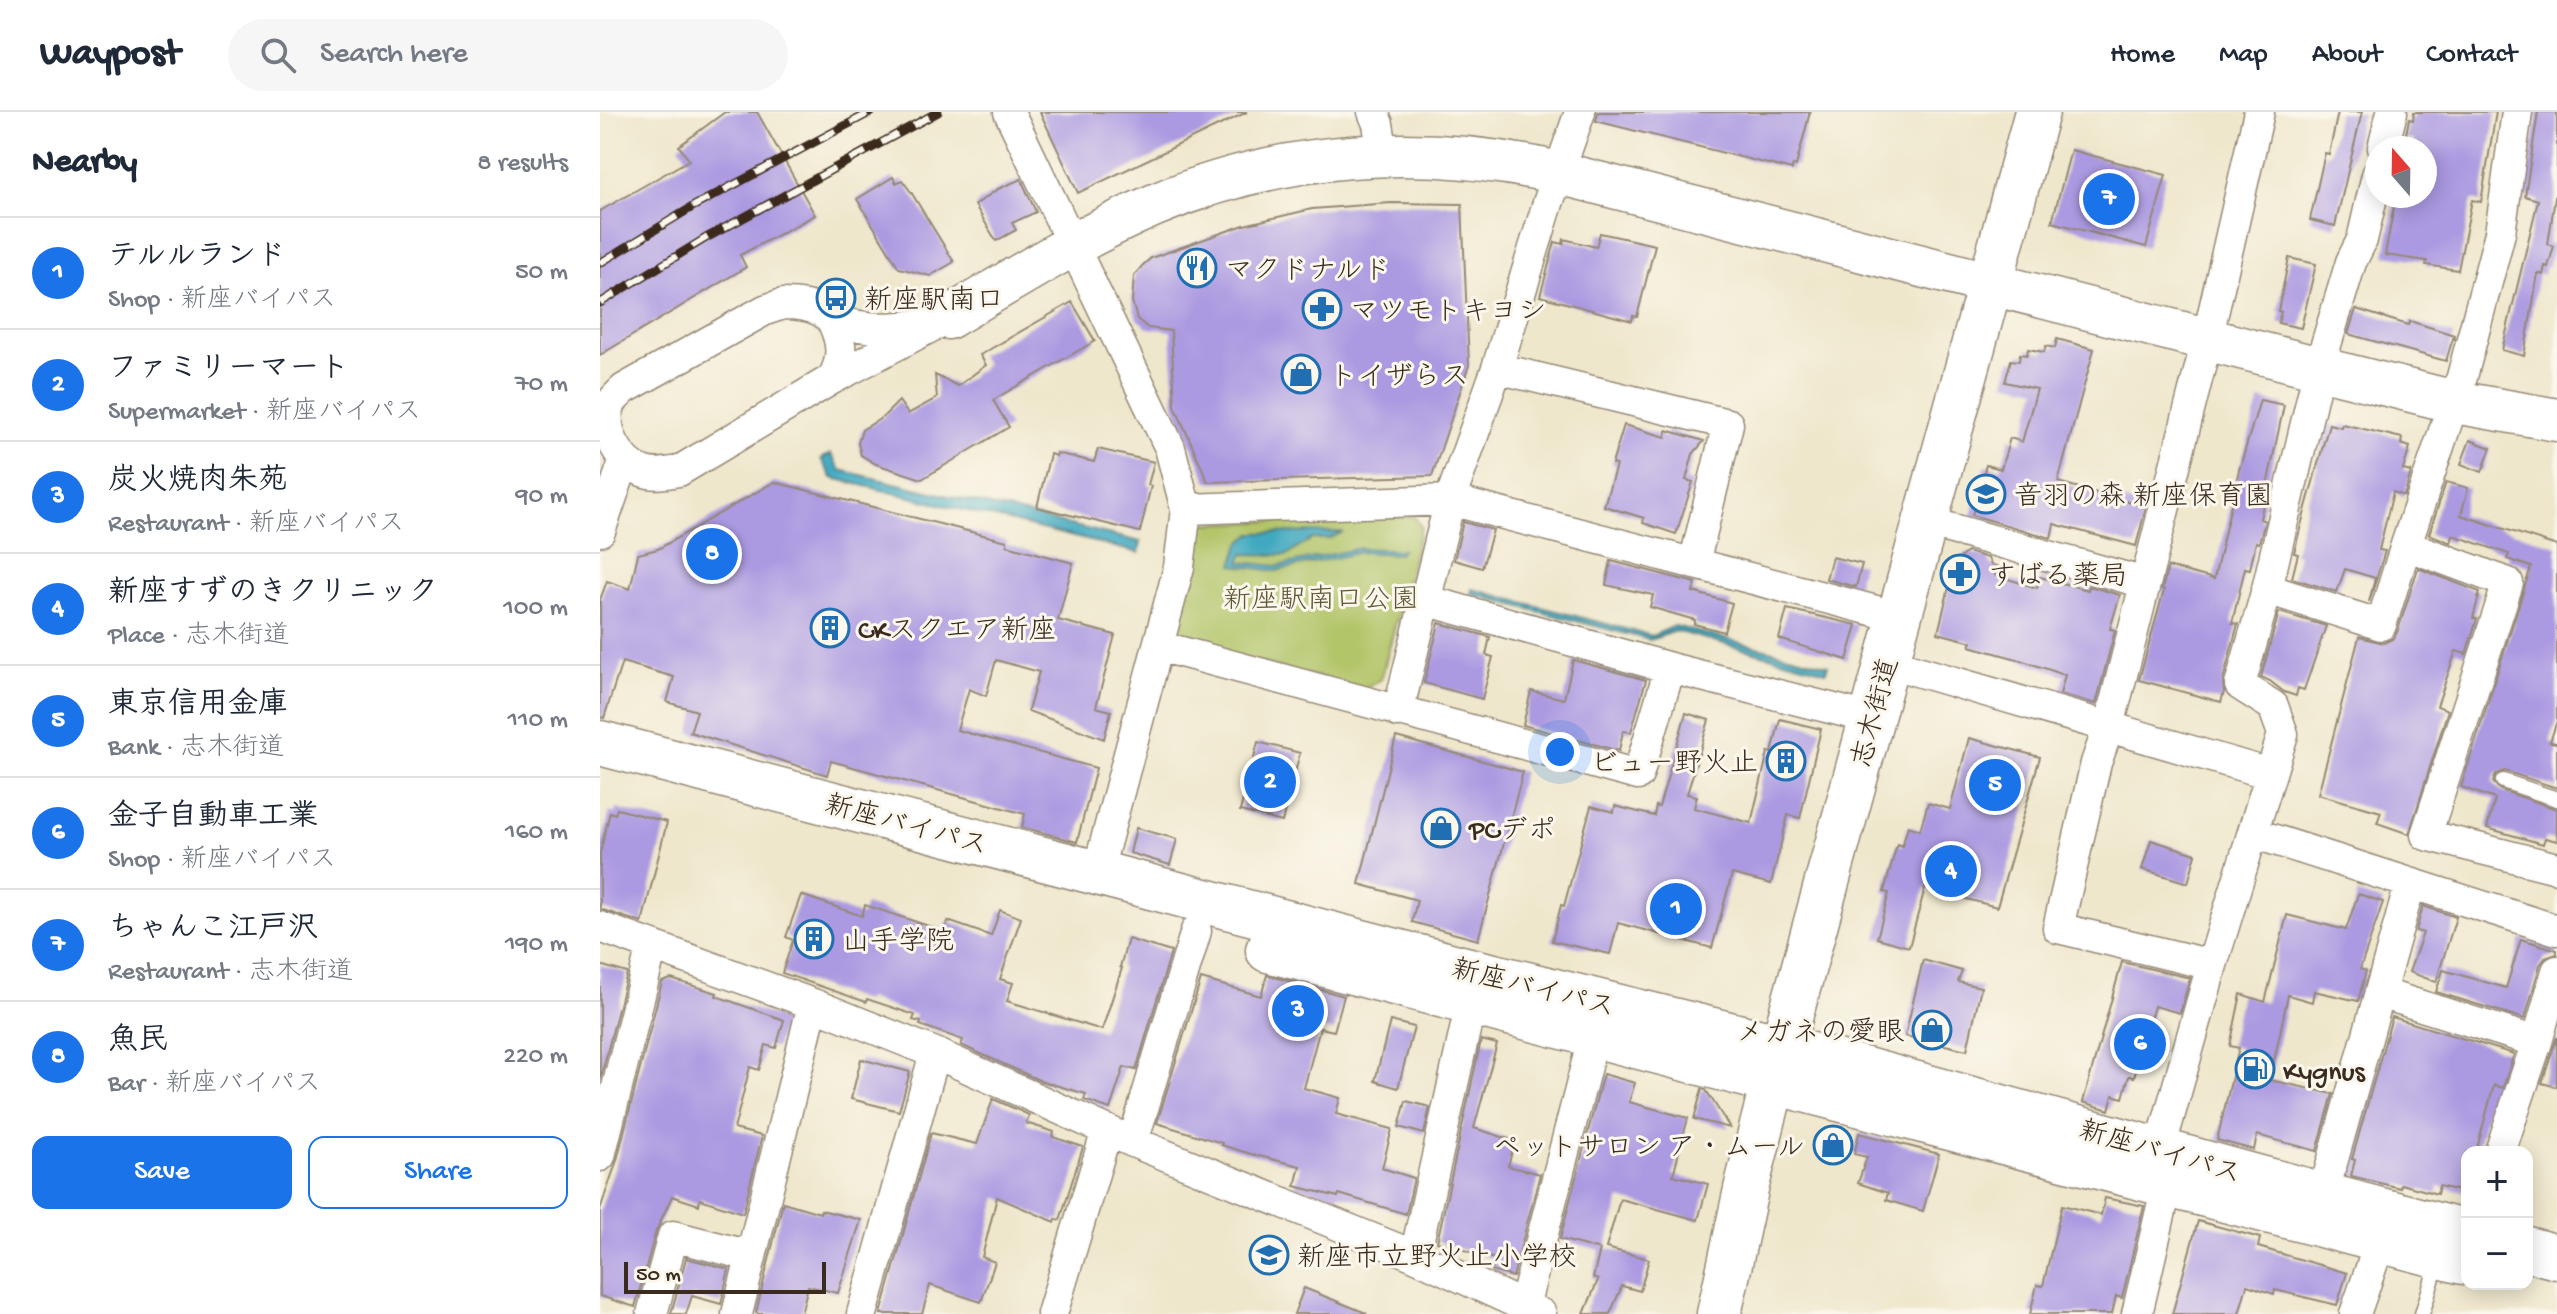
<!DOCTYPE html>
<meta charset="utf-8">
<style>
:root{--surface:#fff;--page:#f6f6f7;--text:#1f2937;--muted:#747a83;--line:#e0e1e3;--accent:#1a73e8}
body{margin:0;font-family:"Gochi Hand","Klee One",sans-serif;background:var(--page);color:var(--text)}
.controls{position:absolute;right:24px;bottom:24px;display:grid;overflow:hidden;border-radius:16px;box-shadow:0 4px 20px #0003}
.controls button{width:72px;height:72px;display:grid;place-items:center;padding:0;border:0;border-bottom:2px solid var(--line);background:var(--surface);color:var(--text);font:40px sans-serif}
.compass{position:absolute;left:1765px;top:24px;width:72px;height:72px;border-radius:50%;background:var(--surface);box-shadow:0 4px 20px #0003;rotate:340deg}
.scale{position:absolute;left:24px;bottom:20px;width:202px;box-sizing:border-box;padding-left:8px;border:4px solid #3b2a1e;border-top:0;font-size:22px;line-height:28px;white-space:nowrap;color:#3b2a1e;-webkit-text-stroke:6px #fbf7ec;paint-order:stroke}
.you{position:absolute;left:960px;top:640px;width:28px;height:28px;margin:-20px;border:6px solid #fff;border-radius:50%;background:#1a73e8;box-shadow:0 0 0 12px #1a73e833}
.badge{display:grid;place-items:center;width:52px;height:52px;border-radius:50%;background:var(--accent);color:#fff;font-size:26px;font-weight:700}
.pin{position:absolute;translate:-50% -50%;border:4px solid #fff;box-shadow:0 2px 8px #0006}
.list{margin:0;padding:0;list-style:none}
h2{display:flex;justify-content:space-between;align-items:center;height:104px;margin:0;padding:0 32px;font-size:34px}
h2 small{font-size:26px;font-weight:400;color:var(--muted)}
.list li{display:grid;grid-template-columns:52px 1fr auto;gap:24px;align-items:center;box-sizing:border-box;height:112px;padding:0 32px;border-top:2px solid var(--line)}
.list b{display:block;font-size:30px;white-space:nowrap}
.list p{margin:0;font-size:26px;white-space:nowrap;color:var(--muted)}
.list em{font-size:26px;font-style:normal;color:var(--muted)}
.actions{display:flex;gap:16px;padding:24px 32px}
.actions a{flex:1;padding:18px 0;border:2px solid var(--accent);border-radius:16px;text-align:center;font-size:28px;color:var(--accent)}
.actions .main{background:var(--accent);color:#fff}
.icon{flex:none;width:44px;height:44px;fill:none;stroke:currentColor;stroke-width:2;stroke-linecap:round;stroke-linejoin:round}
.map{position:relative;flex:none;width:1957px;height:1202px;overflow:hidden}
header{display:flex;align-items:center;gap:48px;box-sizing:border-box;height:112px;padding:0 40px;background:var(--surface);border-bottom:2px solid var(--line)}
header strong{font-size:38px}
nav{display:flex;gap:44px;margin-inline-start:auto;font-size:28px}
.search{width:560px;height:72px;background:var(--page);display:flex;align-items:center;gap:20px;box-sizing:border-box;padding:0 28px;border-radius:44px;color:var(--muted);font-size:30px}
main{display:flex}
aside{flex:1;background:var(--surface)}
.map>svg:first-child{display:block}
</style>
<header>
<strong>Waypost</strong>
<div class="search"><svg class="icon" aria-label="search" viewBox="0 0 24 24"><circle cx="10" cy="10" r="6"/><path d="M15 15l6 6"/></svg>Search here</div>
<nav><a>Home</a><a>Map</a><a>About</a><a>Contact</a></nav>
</header>
<main>
<aside>
<h2>Nearby<small>8 results</small></h2>
<ul class="list">
<li><span class="badge">1</span><div><b>テルルランド</b><p>Shop · 新座バイパス</p></div><em>50 m</em></li>
<li><span class="badge">2</span><div><b>ファミリーマート</b><p>Supermarket · 新座バイパス</p></div><em>70 m</em></li>
<li><span class="badge">3</span><div><b>炭火焼肉朱苑</b><p>Restaurant · 新座バイパス</p></div><em>90 m</em></li>
<li><span class="badge">4</span><div><b>新座すずのきクリニック</b><p>Place · 志木街道</p></div><em>100 m</em></li>
<li><span class="badge">5</span><div><b>東京信用金庫</b><p>Bank · 志木街道</p></div><em>110 m</em></li>
<li><span class="badge">6</span><div><b>金子自動車工業</b><p>Shop · 新座バイパス</p></div><em>160 m</em></li>
<li><span class="badge">7</span><div><b>ちゃんこ江戸沢</b><p>Restaurant · 志木街道</p></div><em>190 m</em></li>
<li><span class="badge">8</span><div><b>魚民</b><p>Bar · 新座バイパス</p></div><em>220 m</em></li>
</ul>
<div class="actions"><a class="main">Save</a><a>Share</a></div>
</aside>
<div class="map">
<svg width="1957" height="1202" viewBox="0 0 1957 1202">
<rect width="100%" height="100%" fill="#fbf7ec"/>
<filter id="ink" filterUnits="userSpaceOnUse"><feTurbulence type="fractalNoise" baseFrequency=".0125" numOctaves="2"/><feDisplacementMap in="SourceGraphic" scale="16" xChannelSelector="R" yChannelSelector="G"/><feConvolveMatrix kernelMatrix="1 2 1 2 8 2 1 2 1" color-interpolation-filters="sRGB"/></filter>
<filter id="wash" filterUnits="userSpaceOnUse"><feTurbulence type="fractalNoise" baseFrequency=".006" numOctaves="4" result="noise"/><feDisplacementMap in="SourceGraphic" scale="32" xChannelSelector="R" yChannelSelector="G"/><feGaussianBlur stdDeviation="1.8" result="paint"/><feColorMatrix in="noise" values="0 0 0 0 0 0 0 0 0 0 0 0 0 0 0 0 0 1.4 0 .05"/><feComposite in="paint" operator="in"/></filter>
<g filter="url(#wash)">
<rect width="100%" height="100%" fill="#efe7cc"/>
<path fill="#b2c569" stroke="#767844" stroke-width="2" d="M814 404 821 415 781 567 765 577 580 530 573 518 595 412Z"/>
<path fill="#3fa8bf" stroke="#3d696e" stroke-width="2" d="M231 342 240 358 541 430 539 441 232 366 221 347Z
M743 420 729 427H712L687 443 644 442 640 450 678 454 760 436 802 438 799 442 761 440 676 459 633 453 640 431 653 421Z
M872 477 1052 524 1075 514 1228 553 1226 559 1076 519 1050 528 871 482Z"/>
<g id="blocks">
<path fill="#ab99e1" d="M125 0H157L215 103 140 143 146 155 0 243V99L89 48 79 34Z
M440 0H647L478 81Z
M998 0H1210L1196 54 1193 53 1192 58 996 9Z
M1738 0H1762L1735 114 1710 108 1725 41 1729 42Z
M1814 0H1896L1881 90 1872 88 1858 158 1826 153 1827 149 1785 143 1796 84H1825V36H1813L1814 28 1805 27 1809 7 1813 8Z
M1938 0H1957V73L1948 132 1954 134 1948 155 1945 154 1943 163 1938 161 1924 244 1902 238 1938 88 1925 84Z
M1471 38 1566 63 1546 135 1452 110Z
M293 65 296 71 302 68 311 80 354 150 330 164 299 156 257 87Z
M421 67 436 100 412 111 416 118 396 129 375 93 398 77Z
M791 91 862 92 869 253 832 364 608 370 575 294 571 219 548 216 537 207 532 189 534 164 542 154 551 146 644 113 712 97Z
M1000 121 1055 133 1037 205 1033 204 1032 209 940 184 955 130 963 132 964 127 996 135Z
M1689 146 1716 152 1701 216 1678 211 1681 200 1678 199Z
M472 190 495 229 393 288 409 315 322 367 276 352 261 343 258 331 262 318 283 305 299 289 308 302 337 286 335 263 358 274 386 253 380 243Z
M1756 197 1808 213 1810 209 1854 223 1846 249 1748 222Z
M1457 227 1494 237 1458 370 1546 395 1536 434 1454 412 1451 426 1372 403 1386 353 1401 357 1410 326 1422 330 1437 277 1405 270 1411 248 1419 249 1420 242 1427 243 1428 237 1444 240 1446 234 1455 236Z
M1660 288 1684 293 1660 407 1665 409 1659 431 1656 430 1650 457 1645 456 1632 511 1638 512 1623 568 1624 580 1621 590 1539 568 1564 478 1562 477 1568 455 1614 467 1639 358Z
M1729 312 1741 315 1742 312 1802 326 1801 332 1810 335 1803 358 1811 360 1804 384 1793 380 1779 438 1785 439 1769 490 1775 466 1745 457 1737 480 1692 466 1698 442 1694 441 1700 417Z
M1024 313 1066 325 1067 318 1104 329 1093 342 1086 368 1093 370 1076 422 1043 411 1044 406 1004 394 1016 353 1012 352Z
M1870 328 1891 336 1882 360 1861 352Z
M498 337 554 350 548 373 551 374 540 420 437 395 450 342 456 344V341L494 350Z
M174 370 407 429V433L473 451 458 508 515 523 496 595 511 599 504 627 428 599 439 560 396 548 386 584 369 577 357 618 496 656 477 730 422 715 425 702 231 649 227 663 90 620 97 599 67 590 74 565 22 550 4 606 0 605V488L7 469 30 477 38 442 58 437Z
M1846 370 1868 376 1861 403 1957 434V609L1950 630 1957 631V676L1905 659 1896 662 1893 670 1900 678 1957 697V729L1945 726 1943 732 1887 716 1895 687 1861 675 1931 455 1907 447 1909 442 1853 423 1851 431 1829 422Z
M863 410 893 418 882 456 854 448Z
M1367 440 1388 446 1391 453 1397 454 1395 463 1437 476 1440 465 1488 478 1489 474 1520 483 1510 517 1515 518 1496 592 1460 582 1465 563 1417 547 1370 534 1372 530 1338 521 1348 479 1361 445Z
M1232 445 1262 452 1256 475 1226 467Z
M1011 449 1096 471 1093 480 1132 491 1124 520 1094 512 1095 508 1050 495 1053 483 1006 473Z
M1818 456 1880 480 1873 506 1877 507 1866 542 1856 539 1837 594 1848 598 1809 722 1777 711 1781 700 1718 682 1759 525 1784 531 1794 526 1798 518Z
M1187 497 1257 513 1247 548 1179 527Z
M1679 500 1726 514 1704 578 1698 576 1696 584 1684 580 1670 569 1661 565Z
M839 511 890 525 886 543 893 545 882 587 824 571Z
M973 548 1046 568 1031 620 1023 619 1019 639 923 613 931 579 964 587Z
M1086 601 1109 608 1087 682 1097 684 1094 696 1151 711 1168 640 1172 641 1180 607 1221 617 1200 706 1188 703 1171 772 1132 762 1112 836 1018 811 1010 842 952 829 961 793 964 794 991 694 1014 700 1015 694 1054 704 1056 694 1059 695Z
M796 625 923 660 878 828 812 810 817 788 759 772Z
M1369 626 1440 645 1397 795 1325 776 1309 835 1277 826 1289 781 1284 780 1297 732 1302 734 1308 714 1320 718 1328 691 1350 697Z
M658 630 700 641 682 710 640 699Z
M17 697 67 710 42 811 0 797V741L10 700 15 702Z
M536 716 577 727 570 753 530 741Z
M1551 728 1596 742 1588 771 1542 757Z
M1758 782 1783 790 1760 857 1766 859 1758 889 1714 879 1712 890 1688 883 1670 968 1733 982 1717 1039 1657 1023 1654 1038 1617 1028 1639 936 1630 934 1641 882 1665 890 1687 803 1746 818Z
M201 783 262 804 265 793 344 819 348 809 391 824 400 798 421 806 400 867 413 871 407 889 502 918 522 856 520 855 528 827 571 840 536 958 524 955 510 997 484 988 486 982 441 969 361 933 363 928 320 913 321 910 313 908 315 903 267 887 266 890 182 861 193 828 186 825Z
M1823 794 1856 805 1836 870 1809 860 1823 821 1816 819Z
M1921 827 1957 838V842L1945 846 1940 853 1925 907 1836 880 1843 858 1906 876Z
M1323 848 1362 859 1358 870 1381 875 1367 938 1305 924Z
M1522 850 1590 866 1580 901 1554 894 1534 965 1529 964 1523 986 1513 983 1509 998 1483 990Z
M0 853 27 861 0 969Z
M667 863 744 884 734 919 720 916 704 976 740 986 736 1002 792 1017 782 1056 814 1066 806 1102 739 1082 738 1085 695 1074 700 1054 651 1042 621 1033 622 1031 557 1011 601 867 661 884Z
M71 867 117 881 116 884 184 908 176 936 166 933 159 958 150 955 134 1017 162 1024 143 1101 100 1087 99 1093 72 1084 56 1119 35 1195 0 1184V1098L17 1048 62 870Z
M1792 905 1914 942 1903 976 1894 973 1876 1040H1867V1081L1839 1074 1837 1082 1801 1072 1800 1076 1751 1064 1755 1048 1752 1047Z
M790 909 814 915 798 976 775 969Z
M1957 925V975L1942 971Z
M881 928 897 932 874 1016 915 1029 908 1054 940 1062 913 1165 892 1159 895 1147 837 1130Z
M261 947 310 960 299 999 251 987Z
M1003 962 1035 971 1029 990 1088 1006 1073 1063 1108 1072 1098 1108 1020 1087 1006 1136 1049 1147 1040 1179 1022 1174 1010 1202H984L998 1168 993 1166 1000 1138 960 1127Z
M1102 977 1106 978 1130 1016 1094 1007Z
M393 987 429 1003 426 1011 454 1020 453 1025 483 1035 460 1108 456 1107 455 1110 397 1085 382 1145 395 1150 381 1190 330 1173 322 1202H281L331 1021 377 1032Z
M806 989 830 995 824 1022 799 1015Z
M1259 1021 1339 1042 1323 1099 1286 1088 1288 1081 1258 1071 1267 1045 1254 1042Z
M1505 1086 1544 1094 1522 1186 1516 1184 1512 1202H1430L1437 1173 1443 1174 1462 1093 1501 1103Z
M183 1090 220 1101 221 1098 261 1108 238 1181 208 1174 201 1202H159L156 1201Z
M1598 1109 1660 1126 1658 1135 1747 1161 1737 1193 1675 1178 1674 1182 1647 1173 1639 1202H1572Z
M86 1146 129 1157 121 1192 92 1184 86 1202H71Z
M704 1176 766 1201V1202H694Z"/>
</g>
</g>
<g filter="url(#ink)">
<use href="#blocks" fill-opacity="0" stroke="#958875" stroke-width="2"/>
<g fill="none" stroke-linecap="round" stroke-linejoin="round">
<g stroke="#958875" stroke-width="17">
<path id="lane" d="M1903 669 1957 687
M1822 1202 1838 1149"/>
</g>
<g stroke="#958875" stroke-width="33">
<path id="street" d="M409 0 570 336 586 397 579 455 497 762
M773 0 778 12 783 42
M1783 36 1792 0
M183 192C196 192 209 193 220 199 223 200 227 204 230 206 269 222 309 216 348 206L232 267 79 359C67 361 54 364 42 359 18 349 0 316 11 291 14 286 20 281 24 277L165 198Z
M230 205C242 227 245 246 232 267
M897 256 1128 312 1094 452
M586 397 850 388 1299 505
M1324 409 1545 471
M0 419 25 347
M1806 433 1908 471 1826 723 1957 756
M1667 477 1781 513 1806 433 1862 265 1900 121 1917 0
M825 488 1070 556
M559 534 1038 663 1070 556 1270 606
M1286 550 1670 662
M798 600 850 388 897 256 948 91 980 0
M1653 721 1957 818
M0 815 213 892 335 941 533 1030 815 1144 941 1202
M1612 853 1458 816 1496 651 1509 614 1607 228 1659 0
M1780 881 1937 930
M533 1030 596 819
M1560 1037 1612 853 1683 622 1673 594 1640 573 1667 477 1719 256 1751 150 1762 128 1777 63
M1900 1040 1937 930 1957 859
M0 1044 52 834
M1723 1083 1810 773
M815 1144 871 891
M924 1195 994 923
M52 1202 73 1124 151 1144
M137 1202 213 892
M262 1202 335 941
M452 1202 507 1018
M1537 1202 1567 1073
M1755 1202 1780 1130"/>
</g>
<g stroke="#958875" stroke-width="45">
<path id="secondary" d="M348 206C416 166 482 124 555 93 684 38 823 30 959 61L1719 256 1855 290 1957 308"/>
</g>
<g stroke="#958875" stroke-width="47">
<path id="primary" d="M1119 1202 1147 1073 1182 935 1437 0"/>
</g>
<g stroke="#958875" stroke-width="47">
<path id="highway" d="M0 631 857 855 1182 935 1656 1065 1867 1121
M668 838 1863 1150
M1927 1137 1957 1145"/>
</g>
<use href="#lane" stroke="#fff" stroke-width="14"/>
<use href="#street" stroke="#fff" stroke-width="30"/>
<use href="#secondary" stroke="#fff" stroke-width="42"/>
<use href="#primary" stroke="#fff" stroke-width="44"/>
<use href="#highway" stroke="#fff" stroke-width="44"/>
<g stroke="#3b2a1e" stroke-width="9">
<path id="rail" d="M0 151 94 94 271 0
M0 191 106 126 338 0"/>
</g>
<use href="#rail" stroke="#fbf7ec" stroke-width="6" stroke-dasharray="18" stroke-linecap="butt"/>
</g>
</g>
<defs>
<g id="restaurant-ring" transform="scale(2)"><circle r="9.5" fill="#fbf7ec" stroke="#1f6fb2" stroke-width="1.5"/><path d="M-5-6h1v4h1v-4h1v4h1v-4h1v5L-1.5 .5V6h-2V.5L-5-1ZM5-6V6H3V1.5H1.5Q1.5-4 5-6Z" fill="#1f6fb2"/></g>
<g id="bus-ring" transform="scale(2)"><circle r="9.5" fill="#fbf7ec" stroke="#1f6fb2" stroke-width="1.5"/><path d="M-5-6H5V4H4V6H2V4H-2V6H-4V4H-5ZM-3.5-4V0h7V-4ZM-3.5 1.2v1.5H-2V1.2ZM2 1.2v1.5H3.5V1.2Z" fill="#1f6fb2"/></g>
<g id="pharmacy-ring" transform="scale(2)"><circle r="9.5" fill="#fbf7ec" stroke="#1f6fb2" stroke-width="1.5"/><path d="M-2-6h4v4h4v4h-4v4h-4v-4h-4v-4h4Z" fill="#1f6fb2"/></g>
<g id="shop-ring" transform="scale(2)"><circle r="9.5" fill="#fbf7ec" stroke="#1f6fb2" stroke-width="1.5"/><path d="M-5-2.5h2.3a2.7 3.5 0 0 1 5.4 0H5L5.5 6h-11ZM-1.5-2.5h3a1.5 2.3 0 0 0-3 0Z" fill="#1f6fb2"/></g>
<g id="school-ring" transform="scale(2)"><circle r="9.5" fill="#fbf7ec" stroke="#1f6fb2" stroke-width="1.5"/><path d="M0-5L7-2L0 1L-7-2ZM-4 1L0 2.5L4 1V4Q0 6-4 4Z" fill="#1f6fb2"/></g>
<g id="building-ring" transform="scale(2)"><circle r="9.5" fill="#fbf7ec" stroke="#1f6fb2" stroke-width="1.5"/><path d="M-4-6H4V6H1V3H-1V6H-4ZM-2.5-4.3h1.7v1.8h-1.7ZM.8-4.3h1.7v1.8H.8ZM-2.5-1h1.7V.8h-1.7ZM.8-1h1.7V.8H.8Z" fill="#1f6fb2"/></g>
<g id="fuel-ring" transform="scale(2)"><circle r="9.5" fill="#fbf7ec" stroke="#1f6fb2" stroke-width="1.5"/><path d="M-5.5-6h7V0h2V4h1.3V-2.5L3-4.5l.8-.8L6-3V5H2.5V1h-1V6h-7ZM-4.2-4.7v3.2H.2V-4.7Z" fill="#1f6fb2"/></g>
</defs>
<g fill-rule="evenodd">
<use href="#restaurant-ring" x="597" y="156"/>
<use href="#bus-ring" x="236" y="186"/>
<use href="#pharmacy-ring" x="722" y="197"/>
<use href="#shop-ring" x="701" y="262"/>
<use href="#school-ring" x="1386" y="382"/>
<use href="#pharmacy-ring" x="1360" y="462"/>
<use href="#building-ring" x="230" y="516"/>
<use href="#building-ring" x="1186" y="649"/>
<use href="#shop-ring" x="841" y="716"/>
<use href="#building-ring" x="214" y="827"/>
<use href="#shop-ring" x="1332" y="918"/>
<use href="#fuel-ring" x="1655" y="957"/>
<use href="#shop-ring" x="1233" y="1033"/>
<use href="#school-ring" x="669" y="1143"/>
</g>
<g text-anchor="middle" stroke-width="6" stroke-linejoin="round" paint-order="stroke">
<g font-size="28" fill="#3b2a1e" stroke="#fbf7ec" text-anchor="start">
<text x="625" y="166">マクドナルド</text>
<text x="264" y="196">新座駅南口</text>
<text x="750" y="207">マツモトキヨシ</text>
<text x="729" y="272">トイザらス</text>
<text x="1414" y="392">音羽の森 新座保育園</text>
<text x="1388" y="472">すばる薬局</text>
<text x="258" y="526">CKスクエア新座</text>
<text x="1158" y="659" text-anchor="end">ビュー野火止</text>
<text x="869" y="726">PCデポ</text>
<text x="242" y="837">山手学院</text>
<text x="1304" y="928" text-anchor="end">メガネの愛眼</text>
<text x="1683" y="967">Kygnus</text>
<text x="1205" y="1043" text-anchor="end">ペットサロン ア・ムール</text>
<text x="697" y="1153">新座市立野火止小学校</text>
</g>
<g font-size="28" fill="#5f5834" stroke="#fbf7ec">
<text x="721" y="495">新座駅南口公園</text>
</g>
<g font-size="28" fill="#3b2a1e" stroke="#fbf7ec">
<text transform="translate(1273 600) rotate(-75)" y="10">志木街道</text>
<text transform="translate(307 711) rotate(15)" y="10">新座バイパス</text>
<text transform="translate(934 874) rotate(14)" y="10">新座バイパス</text>
<text transform="translate(1561 1038) rotate(16)" y="10">新座バイパス</text>
</g>
</g>
</svg>
<div class="controls">
<button>+</button>
<button>−</button>
</div>
<svg class="compass" viewBox="-18 -18 36 36"><path d="M0-13l5 13h-10z" fill="#e53935"/><path d="M0 13l5-13h-10z" fill="#747a83"/></svg>
<div class="scale">50 m</div>
<div class="you"></div>
<div class="pin badge" style="left:1076px;top:797px">1</div>
<div class="pin badge" style="left:670px;top:670px">2</div>
<div class="pin badge" style="left:698px;top:899px">3</div>
<div class="pin badge" style="left:1351px;top:759px">4</div>
<div class="pin badge" style="left:1395px;top:673px">5</div>
<div class="pin badge" style="left:1540px;top:932px">6</div>
<div class="pin badge" style="left:1509px;top:87px">7</div>
<div class="pin badge" style="left:112px;top:442px">8</div>
</div>
</main>
